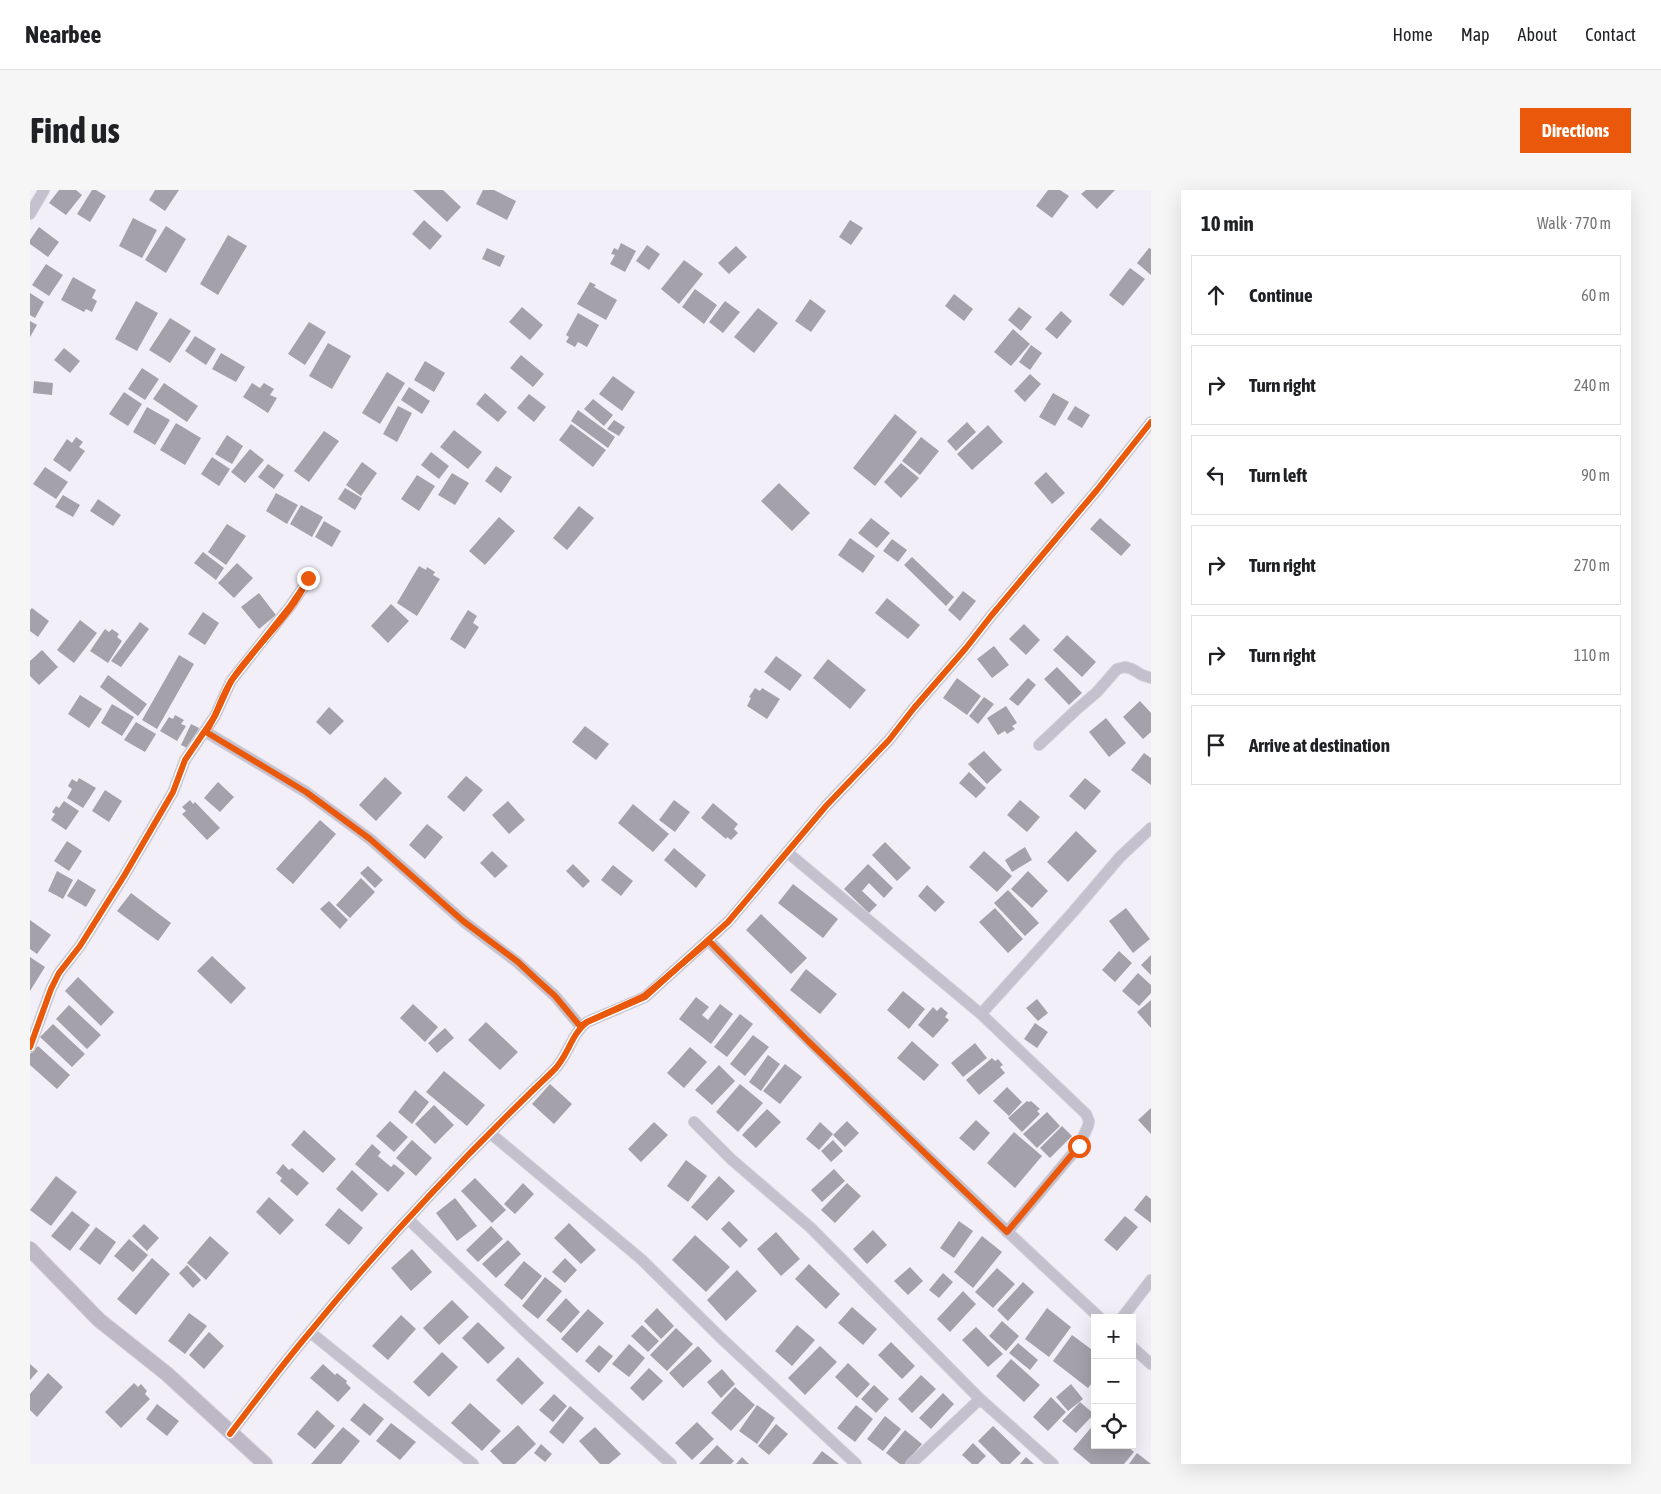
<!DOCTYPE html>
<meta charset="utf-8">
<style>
:root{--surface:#fff;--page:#f6f6f6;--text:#202124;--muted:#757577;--line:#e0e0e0;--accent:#ea580c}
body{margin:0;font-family:"Asap Condensed",sans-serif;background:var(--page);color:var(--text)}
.controls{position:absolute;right:15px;bottom:15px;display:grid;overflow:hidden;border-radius:0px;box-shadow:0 5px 20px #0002}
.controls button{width:45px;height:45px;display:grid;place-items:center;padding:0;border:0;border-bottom:1px solid var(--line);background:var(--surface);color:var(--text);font:25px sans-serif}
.stop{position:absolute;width:15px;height:15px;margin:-11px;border:4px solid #ea580c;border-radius:50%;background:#fff}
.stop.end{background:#ea580c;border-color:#fff;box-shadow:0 1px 5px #0008}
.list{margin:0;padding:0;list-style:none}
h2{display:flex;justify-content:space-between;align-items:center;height:65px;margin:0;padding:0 20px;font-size:21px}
h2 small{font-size:16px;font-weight:400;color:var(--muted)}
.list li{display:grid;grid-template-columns:32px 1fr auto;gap:15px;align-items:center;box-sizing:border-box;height:80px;margin:0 10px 10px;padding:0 10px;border:1px solid var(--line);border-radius:0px}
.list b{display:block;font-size:19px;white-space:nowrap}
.list em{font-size:16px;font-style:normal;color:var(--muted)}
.icon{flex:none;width:28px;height:28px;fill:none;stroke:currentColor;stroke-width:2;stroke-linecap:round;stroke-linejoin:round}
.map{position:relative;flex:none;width:1121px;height:1274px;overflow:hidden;border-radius:0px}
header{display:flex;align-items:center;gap:30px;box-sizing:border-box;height:70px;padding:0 25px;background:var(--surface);border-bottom:1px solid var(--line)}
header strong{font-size:24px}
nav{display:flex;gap:28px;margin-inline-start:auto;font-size:18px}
.intro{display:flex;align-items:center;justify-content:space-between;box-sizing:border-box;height:120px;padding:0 30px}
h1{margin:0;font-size:35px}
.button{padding:12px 22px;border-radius:0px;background:var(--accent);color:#fff;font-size:18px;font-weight:700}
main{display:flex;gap:30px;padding:0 30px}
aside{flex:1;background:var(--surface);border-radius:0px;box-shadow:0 5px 20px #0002}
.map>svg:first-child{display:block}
</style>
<header>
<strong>Nearbee</strong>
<nav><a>Home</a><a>Map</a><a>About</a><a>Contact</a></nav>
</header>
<div class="intro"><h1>Find us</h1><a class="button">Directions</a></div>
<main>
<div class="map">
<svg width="1121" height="1274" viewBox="0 0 1121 1274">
<rect width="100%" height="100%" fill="#f3eff9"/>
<path fill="#a5a1ab" d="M29 0H46L52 5 36 25 19 13Z
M62 0H66L76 6 60 32 47 24Z
M125 0H149L135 21 119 10Z
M383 0H413L431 17 417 32Z
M453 0H464L486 11 477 30 446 14Z
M1018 0H1030L1039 6 1022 28 1006 16Z
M1056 0H1085L1067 19 1051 4Z
M103 28 127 40 112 68 89 56Z
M394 30 412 46 400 60 382 44Z
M820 30 833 38 821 55 809 47Z
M136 36 156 49 136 83 115 70Z
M9 37 29 52 18 67 0 54V50Z
M198 45 217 56 188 105 170 94Z
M591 53 606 61 595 82 580 74 585 65 581 64 584 58 588 60Z
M617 55 630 64 619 80 606 71Z
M706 56 717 67 699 84 688 73Z
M457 58 475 66 470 77 452 69Z
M1119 58 1121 59V85L1107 73Z
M654 70 673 84 649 114 631 99Z
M16 74 33 85 19 106 2 95Z
M1100 78 1115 89 1093 116 1079 105Z
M43 87 66 100 62 108 67 111 62 122 56 119 54 122 31 110Z
M560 92 566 95 564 97 587 110 576 130 547 114Z
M665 99 687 115 674 134 652 117Z
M0 103 14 112 5 128 0 125Z
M924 104 943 119 934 131 915 116Z
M780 109 796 121 781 142 765 131Z
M106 111 128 123 107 161 85 149Z
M695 111 710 122 693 143 679 132Z
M492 117 513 135 500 150 479 132Z
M989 117 1002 127 991 141 978 130Z
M728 118 748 133 724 163 704 147Z
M1031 121 1042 131 1027 149 1015 139Z
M548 123 569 135 557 157 548 152 545 157 536 152 539 147 536 145Z
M140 128 161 141 140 173 119 160Z
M0 131 7 135 0 147Z
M279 132 296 142 275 175 258 164Z
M983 139 1000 154 981 176 964 162Z
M165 146 186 159 176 175 155 161Z
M298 153 321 166 302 199 279 186Z
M1001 155 1012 163 1000 180 989 172Z
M34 158 50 171 40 183 24 170Z
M191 163 215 177 206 192 182 179Z
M491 165 514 184 503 197 480 178Z
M395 171 415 183 404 202 384 190Z
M112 178 129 189 115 210 98 199Z
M357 182 375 193 350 234 332 223Z
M1000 184 1011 194 995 212 984 201Z
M583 186 605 202 592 221 569 204Z
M4 191 23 193 22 205 3 203Z
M134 193 168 216 157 232 123 209Z
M222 193 230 198 234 193 244 199 240 205 247 208 238 223 213 207Z
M379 197 400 211 392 224 371 210Z
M94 202 112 214 98 236 79 224Z
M455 203 477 222 468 232 446 214Z
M1023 203 1039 212 1025 236 1009 227Z
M499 204 516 217 504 232 487 218Z
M563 209 583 225 574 236 554 219Z
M368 216 382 223 367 252 353 244Z
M1045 216 1060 225 1052 238 1037 229Z
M117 217 140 230 125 255 103 242Z
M548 220 585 247 578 258 541 231Z
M865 224 887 242 845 296 823 278Z
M584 230 595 237 589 246 577 239Z
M937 232 946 242 926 261 917 251Z
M146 233 171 248 155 275 130 260Z
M541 234 576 260 563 277 529 250Z
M958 235 973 252 942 280 927 264Z
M424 240 452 262 438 279 410 257Z
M294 241 309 251 279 292 264 281Z
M197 245 213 256 202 274 185 264Z
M46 247 53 252 49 257 55 261 40 282 23 270 37 249 42 253Z
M891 247 909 261 890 285 872 271Z
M220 259 234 270 215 293 201 282Z
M401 262 419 276 409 289 391 275Z
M182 267 200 279 189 296 171 284Z
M332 272 347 283 331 306 316 295Z
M871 273 889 288 871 308 854 292Z
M238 274 254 285 244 299 228 287Z
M466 276 482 287 471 303 455 291Z
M15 277 38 292 26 309 3 294Z
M1016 282 1035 303 1022 314 1004 293Z
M422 283 439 293 425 315 408 305Z
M387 285 405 296 389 321 371 309Z
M749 293 780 323 762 341 731 311Z
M315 298 332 308 325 320 308 309Z
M246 303 268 315 257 334 236 321Z
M33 305 50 315 43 327 25 317Z
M68 309 91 325 83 336 60 321Z
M271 315 293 327 282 347 260 334Z
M549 316 564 328 537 360 523 348Z
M469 327 485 341 455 375 439 361Z
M841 328 860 343 847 358 828 343Z
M1070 328 1101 355 1091 366 1060 339Z
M294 331 311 341 302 357 285 347Z
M197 334 216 346 196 375 178 362Z
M820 348 845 366 833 383 808 365Z
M862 349 877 360 868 372 853 361Z
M173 362 194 378 186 390 164 373Z
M882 367 924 407 916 416 874 375Z
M207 373 223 388 204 408 188 393Z
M389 376 396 380 397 377 405 382 403 385 410 389 387 426 367 413Z
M933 401 946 411 930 431 918 420Z
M229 403 246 425 229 439 211 417Z
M857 408 890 435 878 449 845 423Z
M361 414 379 431 358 453 341 436Z
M2 418 19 431 8 447 0 441V420Z
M438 420 447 426 443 433 449 437 435 459 420 449Z
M173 422 189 433 175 455 158 444Z
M50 430 67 443 44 473 27 460Z
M110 432 119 439 91 477 81 471Z
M994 434 1010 450 996 465 979 449Z
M75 439 79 442 82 439 89 444 87 447 92 451 78 473 60 461Z
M1037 445 1066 472 1052 487 1023 460Z
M964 456 979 475 962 488 947 469Z
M12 460 28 477 9 495 0 486V471Z
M149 465 164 474 127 539 112 530Z
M746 466 772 485 760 501 734 482Z
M798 469 836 500 820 519 783 488Z
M1027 477 1052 503 1039 515 1014 489Z
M78 485 117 514 108 526 70 497Z
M927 488 951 506 937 525 913 508Z
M998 488 1006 495 988 516 979 509Z
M725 498 730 501 732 498 750 509 737 529 717 516 721 508 719 507Z
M50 505 72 519 59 538 38 524Z
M954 507 964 514 948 534 939 526Z
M1110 511 1121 523V542L1113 549 1093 527Z
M82 514 104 527 92 546 71 533Z
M976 516 987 533 982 536 985 539 977 544 975 541 968 545 957 528Z
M299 517 314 531 300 545 286 532Z
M145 525 154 530 151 534 156 536 147 551 130 541 139 527 143 529Z
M1076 528 1096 553 1079 567 1059 542Z
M106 532 126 544 115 562 94 550Z
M161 534 169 538 159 559 151 555Z
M555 536 579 554 566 570 542 552Z
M954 561 972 580 957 594 938 574Z
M1114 563 1121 568V595L1101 580Z
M939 582 956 598 946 608 929 593Z
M436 586 453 600 434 622 417 607Z
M355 587 372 603 346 631 329 615Z
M49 588 66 598 53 618 37 608 42 599 38 596 42 589 47 592Z
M1055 588 1071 601 1055 620 1039 606Z
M188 592 204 607 190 622 174 608Z
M75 600 92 611 79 632 62 621Z
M160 610 163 614 165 612 190 638 177 650 152 624 156 621 152 617Z
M644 610 660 622 645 642 629 630Z
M990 610 1010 627 997 642 977 625Z
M34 611 49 621 36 640 21 630 25 624 22 622 26 616 29 618Z
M478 611 495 630 479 644 462 625Z
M683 613 708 634 704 639 708 643 701 650 697 647 696 649 671 628Z
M603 614 639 644 623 662 588 633Z
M290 630 306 644 263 694 246 679Z
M397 634 413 647 395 669 379 655Z
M1046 641 1067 661 1038 692 1017 672Z
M37 651 52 661 39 681 24 671Z
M855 652 881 678 867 691 842 665Z
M995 657 1002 670 982 682 975 670Z
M644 658 676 685 666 698 634 670Z
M462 661 478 676 465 688 450 673Z
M954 661 982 686 967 702 939 677Z
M543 674 560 691 553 698 536 681Z
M838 674 863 698 854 708 839 693 832 701 847 715 839 723 814 699Z
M583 675 603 691 591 706 571 690Z
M338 676 353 690 345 698 330 683Z
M27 681 43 690 33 709 18 701Z
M998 681 1018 701 1002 718 981 699Z
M331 688 345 702 320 728 306 715Z
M48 689 66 700 56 717 37 706Z
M763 694 808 729 793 748 748 713Z
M897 695 915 712 905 722 888 706Z
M978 700 1009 733 995 746 964 713Z
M101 703 141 733 128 751 87 721Z
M299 711 318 730 310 739 290 719Z
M965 718 993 749 978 763 949 732Z
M1096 718 1120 749 1103 763 1079 731Z
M731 724 777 768 761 784 716 740Z
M0 730 21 745 7 764 0 759Z
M1089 761 1102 773 1085 792 1072 780Z
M1121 765V785L1111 775Z
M182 766 216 798 201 814 167 781Z
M0 767 15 777 0 801Z
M776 779 807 804 790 824 760 800Z
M1108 783 1121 795V803L1109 816 1092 801Z
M48 787 84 822 71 836 35 801Z
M873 801 895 819 879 839 857 820Z
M666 807 679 817 672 825 678 830 690 814 703 824 681 854 649 829Z
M1007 809 1018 823 1008 831 996 818Z
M1121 810V838L1107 822Z
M383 814 408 837 395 852 370 828Z
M39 815 71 845 57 859 26 829Z
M903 817 907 821 911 817 918 823 915 827 919 830 903 848 888 835Z
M710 824 723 834 697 867 684 857Z
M456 832 488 862 470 880 438 850Z
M1005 833 1018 842 1007 858 994 849Z
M23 834 55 864 42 877 10 847Z
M415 838 424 848 407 863 398 853Z
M723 845 739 857 715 886 700 874Z
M882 851 909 875 894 891 867 868Z
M945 853 957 868 933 887 921 873Z
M8 856 40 885 27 899 0 875V864Z
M660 857 677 872 654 898 637 883Z
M738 865 750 874 731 901 719 892Z
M962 868 965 871 968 869 973 875 970 877 975 883 949 905 936 890Z
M755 874 772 887 750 914 733 901Z
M689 875 705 891 682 915 665 900Z
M414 881 455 915 437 936 396 902Z
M520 894 542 914 524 934 502 914Z
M710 894 733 913 708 942 686 922Z
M977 897 992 912 979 926 963 911Z
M385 900 399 912 382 934 368 922Z
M997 911 999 912 1001 911 1010 919 1007 921 1010 924 992 942 978 928Z
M404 915 424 935 405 954 385 934Z
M1121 918V944L1108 930Z
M737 919 751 932 726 958 712 945Z
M1017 922 1030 936 1007 958 993 944Z
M946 930 960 943 944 961 929 948Z
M360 931 378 947 364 962 346 946Z
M817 931 829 943 815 957 803 945Z
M624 932 638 945 611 972 598 959Z
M790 932 803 944 789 960 776 949Z
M1032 936 1042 946 1020 968 1010 958Z
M274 940 306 969 293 983 261 955Z
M984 942 1012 966 985 998 957 973Z
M382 950 402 968 386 986 366 968Z
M803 950 813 961 801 972 791 961Z
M342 954 351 962 348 966 361 977 364 974 375 983 358 1002 325 974Z
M656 970 677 986 658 1012 637 996Z
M253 974 259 980 262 978 279 993 267 1006 250 991 252 988 246 983Z
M804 979 815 991 792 1012 781 1000Z
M322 980 348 1004 332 1022 306 999Z
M26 986 47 1002 21 1036 0 1020Z
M689 986 705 1001 677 1031 661 1017Z
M445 988 476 1020 462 1033 431 1001Z
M493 993 504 1004 485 1024 474 1014Z
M817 993 831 1006 805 1033 791 1020Z
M1116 1005 1121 1009V1033L1104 1020Z
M239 1007 264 1030 250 1045 226 1022Z
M425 1008 447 1036 427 1051 406 1023Z
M309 1018 333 1038 319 1055 295 1035Z
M42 1021 60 1035 40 1061 21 1046Z
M1095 1026 1108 1037 1087 1061 1074 1050Z
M699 1031 718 1050 710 1058 691 1039Z
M929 1031 943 1041 924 1068 910 1058Z
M539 1033 566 1060 551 1074 524 1048Z
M114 1034 129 1048 117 1061 102 1046Z
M461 1036 473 1049 448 1072 436 1060Z
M66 1037 86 1052 70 1075 49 1059Z
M843 1040 857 1055 837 1074 823 1059Z
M746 1042 770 1069 751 1086 727 1059Z
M665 1045 700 1077 676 1102 642 1070Z
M180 1046 199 1063 176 1090 157 1073Z
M952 1046 972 1062 943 1098 924 1082Z
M99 1049 118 1065 103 1082 84 1066Z
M478 1050 491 1064 466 1088 452 1074Z
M382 1059 402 1082 381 1101 361 1078Z
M122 1068 140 1084 106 1125 87 1109Z
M535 1068 547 1080 535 1093 522 1082Z
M494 1071 512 1086 492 1110 474 1095Z
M779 1074 810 1104 796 1119 765 1089Z
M157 1075 171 1090 163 1098 149 1083Z
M880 1077 893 1091 878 1105 864 1091Z
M967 1078 985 1094 963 1118 945 1102Z
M707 1080 727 1101 696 1131 677 1110Z
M913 1083 923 1092 909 1108 899 1100Z
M515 1087 532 1101 508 1129 492 1116Z
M993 1092 1004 1102 978 1131 967 1120Z
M933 1101 946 1114 920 1142 907 1129Z
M536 1108 550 1122 531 1143 516 1130Z
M422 1110 439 1127 409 1155 393 1138Z
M822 1117 847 1139 833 1155 808 1133Z
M627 1118 644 1136 631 1149 614 1131Z
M1017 1118 1041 1137 1019 1167 995 1149Z
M558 1119 574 1133 547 1163 531 1149Z
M159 1123 177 1136 155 1164 138 1151Z
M371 1125 386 1139 358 1170 342 1156Z
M972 1131 989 1146 976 1161 959 1146Z
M448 1132 475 1158 458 1174 432 1148Z
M612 1135 629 1151 618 1162 601 1146Z
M767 1135 785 1150 762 1176 745 1161Z
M946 1137 973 1164 958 1177 932 1150Z
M646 1138 663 1154 637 1181 620 1165Z
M179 1142 194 1156 174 1179 159 1165Z
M1042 1145 1065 1162V1189L1058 1198 1023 1171Z
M861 1152 885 1176 872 1189 848 1165Z
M988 1153 1008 1170 1000 1180 979 1163Z
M599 1154 615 1168 599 1187 582 1174Z
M569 1155 583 1166 569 1183 555 1171Z
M668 1156 682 1171 653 1198 639 1183Z
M790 1156 807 1172 775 1205 758 1188Z
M412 1162 428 1177 399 1207 383 1192Z
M488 1167 514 1193 492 1215 466 1190Z
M981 1169 1010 1195 994 1212 966 1186Z
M818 1173 840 1194 827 1208 805 1187Z
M0 1174 8 1181 0 1190Z
M293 1174 305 1185 307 1183 317 1191 316 1193 321 1198 308 1212 280 1188Z
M619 1178 633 1191 613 1211 600 1198Z
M692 1179 705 1194 691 1208 677 1192Z
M18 1183 33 1197 7 1227 0 1220V1204Z
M891 1185 906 1199 882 1223 868 1209Z
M104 1193 108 1197 111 1194 117 1201 115 1204 120 1209 91 1238 75 1222Z
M1041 1194 1053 1209 1038 1221 1026 1207Z
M844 1195 859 1209 846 1223 831 1209Z
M705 1197 725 1215 701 1241 681 1223Z
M913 1203 924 1214 901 1239 889 1228Z
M524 1204 537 1216 523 1232 509 1220Z
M1021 1207 1036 1222 1018 1241 1003 1227Z
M1050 1212 1064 1224 1046 1243 1032 1231Z
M334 1213 354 1229 340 1246 320 1230Z
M440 1213 471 1241 452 1261 421 1233Z
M127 1214 149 1231 137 1246 116 1229Z
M727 1215 745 1228 727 1254 709 1241Z
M826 1215 843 1229 825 1252 807 1238Z
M540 1216 554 1228 533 1254 519 1242Z
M287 1220 305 1236 285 1259 267 1244Z
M855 1226 871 1239 853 1261 837 1249Z
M667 1232 684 1249 662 1270 645 1253Z
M361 1233 386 1252 370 1270 346 1251Z
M1065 1233V1255H1096L1104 1262 1094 1274H1061L1043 1259Z
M746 1234 758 1244 739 1265 728 1256Z
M488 1235 506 1254 485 1274H473L460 1261Z
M963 1236 991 1263 980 1274H971L948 1251Z
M313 1237 330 1251 311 1274H281Z
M565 1237 591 1264 579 1274H570L549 1251Z
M875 1240 892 1254 875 1274H870L856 1263Z
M943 1253 956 1266 948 1274H942L932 1265Z
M511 1254 522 1264 515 1272 504 1263Z
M687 1255 704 1271 701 1274H669Z
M792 1261 809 1274H782Z
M1107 1263 1121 1274H1099Z
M712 1267 719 1274H706Z
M996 1267 1004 1274H990Z"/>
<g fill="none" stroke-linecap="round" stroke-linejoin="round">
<g stroke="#cfccd4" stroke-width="12">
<path id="street" d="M0 24 14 0
M176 542 276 602 340 649 433 731 487 772 505 788 525 806 551 837
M1009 555 1046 520 1067 502 1087 479 1095 477 1102 479 1112 485 1121 488
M757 662 951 824 1056 924 1059 931 1058 936 1049 956 977 1042
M679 751C806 880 937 1005 1070 1128
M951 824 1043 722 1090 667 1121 638
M0 857 21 799 29 783 50 756 94 686 143 602 155 570 185 526 201 491 261 415 274 396 278 388
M664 932 701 969 781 1038 950 1209 1023 1274
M460 943 611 1069 690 1147 826 1274
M378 1029 498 1144 641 1274
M1092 1128 1121 1090
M280 1142 443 1274
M1102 1157 1121 1174
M200 1244C226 1210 252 1175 280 1142 355 1050 437 963 523 881 538 867 541 844 557 832L615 807 698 732 796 616 859 550 884 518 936 458 961 426 1067 300 1121 232
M881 1274 950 1209"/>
</g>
<g stroke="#cfccd4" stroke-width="16">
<path id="secondary" d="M0 1059 69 1130 137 1184 235 1274"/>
</g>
<use href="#street" stroke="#c5c0cd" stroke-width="10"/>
<use href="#secondary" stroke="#bdb7c6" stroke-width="14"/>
<g stroke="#fff" stroke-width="9">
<path id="cycleway" d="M0 857 21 799 29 783 50 756 94 686 143 602 155 570 185 526 201 491 261 415 274 396 278 388
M200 1244C226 1210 252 1175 280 1142 355 1050 437 963 523 881 538 867 541 844 557 832L615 807 698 732 796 616 859 550 884 518 936 458 961 426 1067 300 1121 232"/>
</g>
<use href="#cycleway" stroke="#e8590c" stroke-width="6"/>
</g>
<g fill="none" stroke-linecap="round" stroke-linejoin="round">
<path stroke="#ea580c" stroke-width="6" d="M278 388C264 424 223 457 202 490 191 506 187 525 176 542L276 602 340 649 433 731 488 772 505 788 525 806 550 836 557 832 614 806 679 751 778 851 977 1042 1049 956"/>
</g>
</svg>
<div class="controls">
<button>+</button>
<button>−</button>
<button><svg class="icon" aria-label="locate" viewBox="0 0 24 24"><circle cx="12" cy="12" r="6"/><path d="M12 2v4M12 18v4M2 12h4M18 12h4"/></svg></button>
</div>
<div class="stop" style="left:1049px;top:956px"></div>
<div class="stop end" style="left:278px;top:388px"></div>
</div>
<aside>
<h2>10 min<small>Walk · 770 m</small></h2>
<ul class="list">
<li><svg class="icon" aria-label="ahead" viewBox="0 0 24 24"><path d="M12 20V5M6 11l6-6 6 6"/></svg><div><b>Continue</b></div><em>60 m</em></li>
<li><svg class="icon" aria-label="right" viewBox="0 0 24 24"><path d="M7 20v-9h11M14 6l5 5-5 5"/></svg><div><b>Turn right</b></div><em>240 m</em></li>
<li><svg class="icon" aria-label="left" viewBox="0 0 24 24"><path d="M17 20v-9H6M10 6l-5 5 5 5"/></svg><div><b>Turn left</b></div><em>90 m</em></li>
<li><svg class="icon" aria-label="right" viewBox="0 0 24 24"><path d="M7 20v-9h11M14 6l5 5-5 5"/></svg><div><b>Turn right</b></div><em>270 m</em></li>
<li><svg class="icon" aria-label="right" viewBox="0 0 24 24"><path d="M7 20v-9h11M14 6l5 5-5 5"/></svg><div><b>Turn right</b></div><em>110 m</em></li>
<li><svg class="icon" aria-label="arrive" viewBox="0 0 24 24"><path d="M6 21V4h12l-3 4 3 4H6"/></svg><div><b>Arrive at destination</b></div></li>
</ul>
</aside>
</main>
